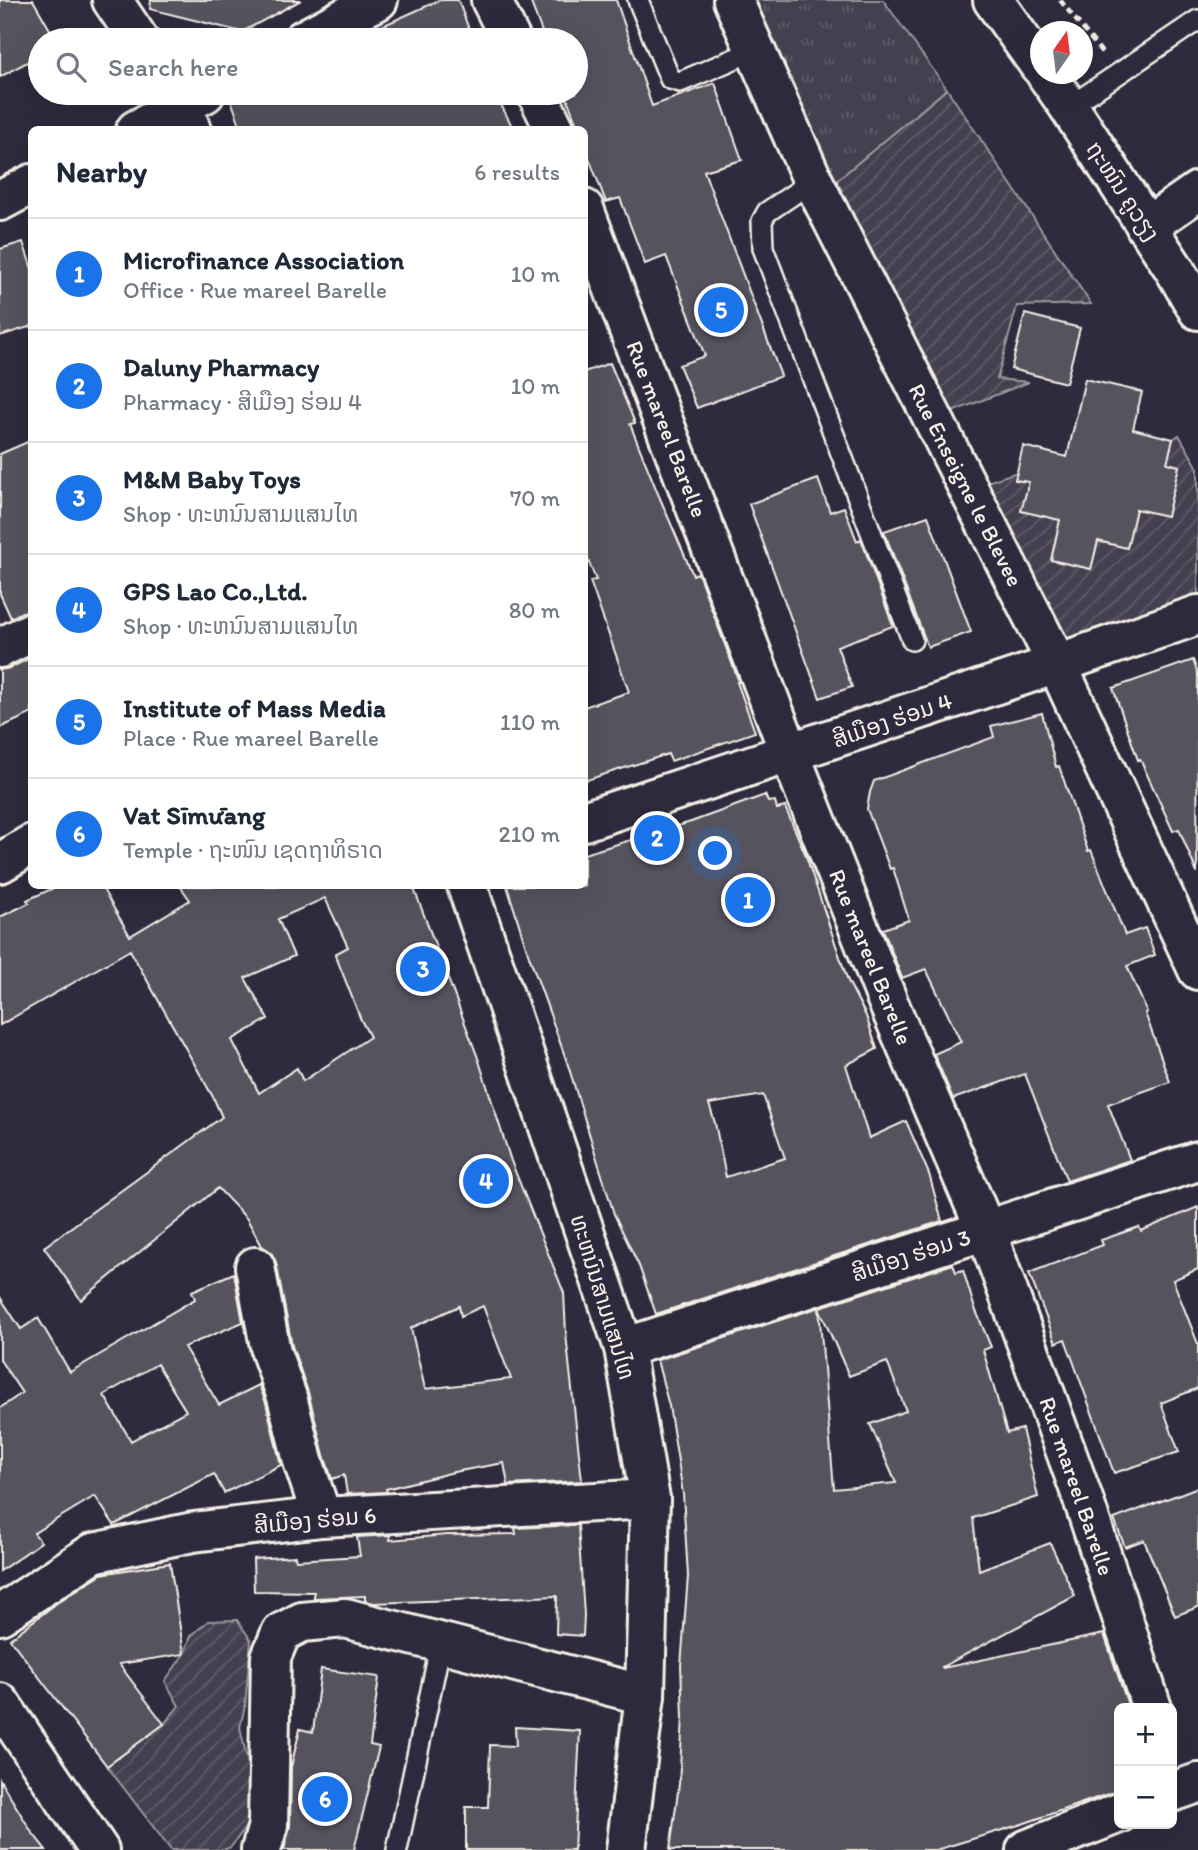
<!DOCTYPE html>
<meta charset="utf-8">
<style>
:root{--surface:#fff;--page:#f2f2f3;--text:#1f2937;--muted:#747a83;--line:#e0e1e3;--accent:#1a73e8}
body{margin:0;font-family:Itim,"Noto Sans Lao",sans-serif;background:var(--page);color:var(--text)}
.controls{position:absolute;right:21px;bottom:21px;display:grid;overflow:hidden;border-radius:10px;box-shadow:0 7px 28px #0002}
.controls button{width:63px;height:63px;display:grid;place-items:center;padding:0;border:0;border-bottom:2px solid var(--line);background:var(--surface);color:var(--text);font:35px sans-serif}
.compass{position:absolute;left:1030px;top:21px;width:63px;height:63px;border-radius:50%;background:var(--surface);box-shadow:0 7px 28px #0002;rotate:14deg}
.you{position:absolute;left:716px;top:854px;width:24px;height:24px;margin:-18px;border:5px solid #fff;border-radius:50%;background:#1a73e8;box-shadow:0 0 0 10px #1a73e833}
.badge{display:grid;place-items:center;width:46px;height:46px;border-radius:50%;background:var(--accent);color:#fff;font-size:23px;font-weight:700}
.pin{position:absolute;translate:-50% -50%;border:4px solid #fff;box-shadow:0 2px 7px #0006}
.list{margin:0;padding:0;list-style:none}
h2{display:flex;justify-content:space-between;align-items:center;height:91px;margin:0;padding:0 28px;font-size:30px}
h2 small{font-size:23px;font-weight:400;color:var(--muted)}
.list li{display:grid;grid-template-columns:46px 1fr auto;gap:21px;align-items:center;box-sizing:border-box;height:112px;padding:0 28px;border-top:2px solid var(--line)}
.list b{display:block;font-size:26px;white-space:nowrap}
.list p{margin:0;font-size:23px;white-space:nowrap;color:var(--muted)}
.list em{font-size:23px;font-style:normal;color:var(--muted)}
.icon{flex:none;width:38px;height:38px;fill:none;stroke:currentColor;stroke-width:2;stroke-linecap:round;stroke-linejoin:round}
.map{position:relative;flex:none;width:1198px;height:1850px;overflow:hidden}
.search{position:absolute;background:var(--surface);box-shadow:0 7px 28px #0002;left:28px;top:28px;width:560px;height:77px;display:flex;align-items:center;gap:18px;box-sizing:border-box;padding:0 24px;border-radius:38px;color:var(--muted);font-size:26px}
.panel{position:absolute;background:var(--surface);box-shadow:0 7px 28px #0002;left:28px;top:126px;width:560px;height:763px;border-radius:10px}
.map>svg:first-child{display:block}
</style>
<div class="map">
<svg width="1198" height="1850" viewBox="0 0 1198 1850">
<defs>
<pattern id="grass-tufts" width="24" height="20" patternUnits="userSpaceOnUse" patternTransform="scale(1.75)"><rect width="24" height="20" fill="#454050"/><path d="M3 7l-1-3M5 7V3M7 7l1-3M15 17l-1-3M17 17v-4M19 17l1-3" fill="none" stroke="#605c69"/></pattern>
<pattern id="garden-furrows" width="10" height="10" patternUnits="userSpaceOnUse" patternTransform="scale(1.75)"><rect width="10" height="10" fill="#454050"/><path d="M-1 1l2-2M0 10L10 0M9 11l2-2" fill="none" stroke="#605c69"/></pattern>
</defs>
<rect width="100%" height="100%" fill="#2f2a3d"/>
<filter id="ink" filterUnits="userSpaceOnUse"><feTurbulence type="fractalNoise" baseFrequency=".0143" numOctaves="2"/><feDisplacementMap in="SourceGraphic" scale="14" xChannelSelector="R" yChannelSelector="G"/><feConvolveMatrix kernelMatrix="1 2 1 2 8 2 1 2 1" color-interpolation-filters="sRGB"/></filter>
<g filter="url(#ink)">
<path fill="url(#grass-tufts)" stroke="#9c989c" stroke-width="2" d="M741 0H883L947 89 829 187Z"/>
<path fill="url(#garden-furrows)" stroke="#9c989c" stroke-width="2" d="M947 89 1091 304 1017 306 997 379 1029 382 952 412 829 187Z
M1179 435 1198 468V594L1065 651 975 486 1017 472 1015 480 1029 482 1022 511 1060 520 1051 560 1091 569 1098 541 1127 547 1136 509 1167 515 1179 466 1167 463 1173 439Z
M237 1620 251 1640 245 1706 240 1727 254 1791 247 1825 231 1847 223 1850H171L107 1766 164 1724 179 1706 165 1681 184 1654 191 1636 208 1621Z"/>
<path fill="#56525f" stroke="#f4f1e8" stroke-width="2" fill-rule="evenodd" d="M0 0H33L56 40H40V55L0 77Z
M151 0H301L242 32 150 9Z
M440 0H458L473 40H351Z
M530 0H616L652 106 715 83 742 160 704 171 781 376 697 408 679 365 705 356 666 256 645 264 620 198 606 202 584 145V130H579L565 93H576V40H545Z
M250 93H495L514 130H242L231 100Z
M23 242 32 269V326L0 336V249Z
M1025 314 1080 328 1066 383 1011 369Z
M610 363 635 423 630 424 659 496 693 575 698 573 739 682H737L755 732 671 761 668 754 584 781V707L629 692 590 581 596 580 584 550V372Z
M1085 379 1142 392 1133 429 1173 439 1167 463 1179 466 1167 516 1136 509 1127 548 1098 541 1091 569 1051 560 1060 520 1021 511 1029 482 1015 480 1023 446 1067 457Z
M32 440V610L22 612 11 618 0 594V454Z
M818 479 830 512 844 507 857 541 861 539 893 626 837 646 852 687 820 698 749 504Z
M928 516 971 632 928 647 884 531Z
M32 657V713L0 728V670L10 668Z
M1193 660 1198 674 1197 873 1179 829 1173 831 1140 759 1138 760 1113 688Z
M1042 713 1056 767 1059 766 1088 851 1091 850 1125 935 1145 928 1155 955 1127 966 1147 1012 1145 1013 1170 1082 1108 1104 1130 1160 1067 1181 1025 1074 953 1099 934 1054 961 1042 926 969 902 978 883 929 909 920 893 868 890 869 867 809 870 792 874 781 994 737 991 726Z
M765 795 768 802 775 801 777 809 785 807 805 853 848 981 866 1016 877 1049 846 1065 869 1138 906 1121 929 1174 942 1221 656 1314 639 1266 614 1214 567 1062 528 953 507 886H584V854L691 822ZM763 1095 785 1158 726 1177 715 1123 709 1104Z
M58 886H101L130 936 190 900 180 886H413L478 1058 511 1161 564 1293 566 1334 582 1481 508 1485 504 1463 454 1472 386 1489 387 1492 347 1494 344 1475 332 1479 324 1455 308 1392 292 1346 276 1262 271 1252 262 1246 247 1219 218 1188 81 1300 44 1247 222 1117 213 1097 130 950 0 1025V917L29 903 27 900ZM325 898 348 947 335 954 361 1020 370 1037 303 1081 297 1068 259 1093 232 1040 268 1019 245 978 294 956 278 919ZM459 1306 461 1316 483 1306 511 1379 425 1389 411 1328Z
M1198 1207V1269L1173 1280 1198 1344V1388L1161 1403 1179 1452 1114 1473 1065 1339 1056 1343 1029 1273 1103 1245 1101 1240 1139 1227 1141 1231Z
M953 1264 956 1272 963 1270 974 1306 991 1347 983 1350 1007 1433 1022 1429 1038 1497 973 1518 979 1570 1050 1543 1075 1596 942 1667 943 1668 1104 1634 1129 1708H1119V1792L1111 1793 1022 1824 936 1850H670L679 1784 683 1717 681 1666 688 1576 683 1494 678 1461 669 1406 657 1360ZM819 1308 849 1376 887 1362 906 1411 870 1424 896 1483 834 1489Z
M234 1273 243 1322 184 1347 219 1405 259 1385 266 1403 281 1465 224 1493 214 1474 114 1525 95 1496 34 1533 41 1542 0 1571V1408L22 1393 0 1360V1297L21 1329 38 1318 70 1372 195 1299 192 1291ZM157 1364 186 1411 131 1441 104 1395Z
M1198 1487V1607L1175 1616 1144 1540 1125 1547 1114 1519Z
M578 1525 584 1615 583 1636 556 1634 557 1596 374 1603 365 1601V1596L314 1598V1592L254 1591 253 1559 295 1556 296 1560 360 1556 357 1537 390 1535V1540L447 1535 516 1534 515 1528Z
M170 1563 184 1654 119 1664 164 1724 107 1766 10 1639 58 1602 101 1574Z
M321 1669 379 1677 370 1745 379 1747 354 1850H284L290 1826 291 1767 300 1729 313 1732Z
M515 1727 580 1731 574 1850H466V1807H488L490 1745 516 1746Z
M0 1780 31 1831 46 1850H0Z"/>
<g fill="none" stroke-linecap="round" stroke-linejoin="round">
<g stroke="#f4f1e8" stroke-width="24">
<path id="lane" d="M638 0 670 79 680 82 755 50
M1069 107 1198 20
M813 181 767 212 762 221 763 248 912 640
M397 1850 441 1643"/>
</g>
<g stroke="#f4f1e8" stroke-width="44">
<path id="street" d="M491 0 511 40
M733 0 813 181 1057 664 1198 970
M303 40 378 0
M537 93 555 130
M136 130 205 93
M0 201 32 184
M584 209 660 413 790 754 890 1007 986 1231 1082 1496 1152 1708
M1146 227 1198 191
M0 648 32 632
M584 821 1057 664 1198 615
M0 863 32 844
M255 1267 271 1352 287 1397 303 1461 322 1517
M624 1348 1198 1161
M0 1615 93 1553 193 1532 322 1517 650 1499
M1172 1792 1198 1783
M261 1850 268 1825 271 1657 281 1633 302 1622 345 1618 645 1695
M1026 1850 1119 1813"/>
</g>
<g stroke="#f4f1e8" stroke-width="44">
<path id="secondary" d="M993 0 1040 66
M1046 74 1069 107 1175 270 1198 310"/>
</g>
<g stroke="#f4f1e8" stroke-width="44">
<path id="primary" d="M112 0 139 40
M174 93 182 105 191 130
M467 886 624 1348 650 1499 645 1695 626 1850
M0 1703 99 1850"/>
</g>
<path stroke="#f4f1e8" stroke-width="4.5" stroke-dasharray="7 5" stroke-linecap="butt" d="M1060 0 1103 54"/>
<use href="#lane" stroke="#2f2a3d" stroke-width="19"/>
<use href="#street" stroke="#2f2a3d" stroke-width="38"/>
<use href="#secondary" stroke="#2f2a3d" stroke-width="38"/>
<use href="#primary" stroke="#2f2a3d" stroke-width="38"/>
</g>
</g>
<g text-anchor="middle" stroke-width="6" stroke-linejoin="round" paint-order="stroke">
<g font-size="23" fill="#f4f1e8" stroke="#2f2a3d">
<text transform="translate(1123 191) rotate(57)" y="8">ຖະໜົນ ຄູວຽງ</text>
<text transform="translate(667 429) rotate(69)" y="8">Rue mareel Barelle</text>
<text transform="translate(966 485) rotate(63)" y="8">Rue Enseigne le Blevee</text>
<text transform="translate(892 720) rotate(-19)" y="8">ສີເມືອງ ຮ່ອມ 4</text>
<text transform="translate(871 957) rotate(68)" y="8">Rue mareel Barelle</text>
<text transform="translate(911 1255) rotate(-18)" y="8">ສີເມືອງ ຮ່ອມ 3</text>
<text transform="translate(603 1297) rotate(73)" y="8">ທະຫນົນສາມແສນໄທ</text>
<text transform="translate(1077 1486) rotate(71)" y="8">Rue mareel Barelle</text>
<text transform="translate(315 1520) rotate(-5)" y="8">ສີເມືອງ ຮ່ອມ 6</text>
</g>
</g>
</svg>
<div class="controls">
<button>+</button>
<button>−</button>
</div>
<svg class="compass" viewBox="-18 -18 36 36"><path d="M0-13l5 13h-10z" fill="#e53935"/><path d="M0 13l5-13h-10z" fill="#747a83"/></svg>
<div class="you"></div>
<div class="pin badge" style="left:748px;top:900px">1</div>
<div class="pin badge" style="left:657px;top:838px">2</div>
<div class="pin badge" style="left:423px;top:969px">3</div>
<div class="pin badge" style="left:486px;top:1181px">4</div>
<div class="pin badge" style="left:721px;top:310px">5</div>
<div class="pin badge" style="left:325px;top:1799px">6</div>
<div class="search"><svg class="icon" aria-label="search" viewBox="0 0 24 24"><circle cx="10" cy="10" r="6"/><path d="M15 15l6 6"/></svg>Search here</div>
<section class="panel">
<h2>Nearby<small>6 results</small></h2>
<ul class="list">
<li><span class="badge">1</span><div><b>Microfinance Association</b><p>Office · Rue mareel Barelle</p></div><em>10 m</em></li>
<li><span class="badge">2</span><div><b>Daluny Pharmacy</b><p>Pharmacy · ສີເມືອງ ຮ່ອມ 4</p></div><em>10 m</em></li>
<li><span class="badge">3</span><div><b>M&amp;M Baby Toys</b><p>Shop · ທະຫນົນສາມແສນໄທ</p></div><em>70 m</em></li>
<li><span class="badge">4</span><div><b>GPS Lao Co.,Ltd.</b><p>Shop · ທະຫນົນສາມແສນໄທ</p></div><em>80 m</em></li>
<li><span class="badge">5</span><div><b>Institute of Mass Media</b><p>Place · Rue mareel Barelle</p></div><em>110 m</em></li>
<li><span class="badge">6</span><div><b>Vat Sīmư̄ang</b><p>Temple · ຖະໜົນ ເຊດຖາທິຣາດ</p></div><em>210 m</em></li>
</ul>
</section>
</div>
